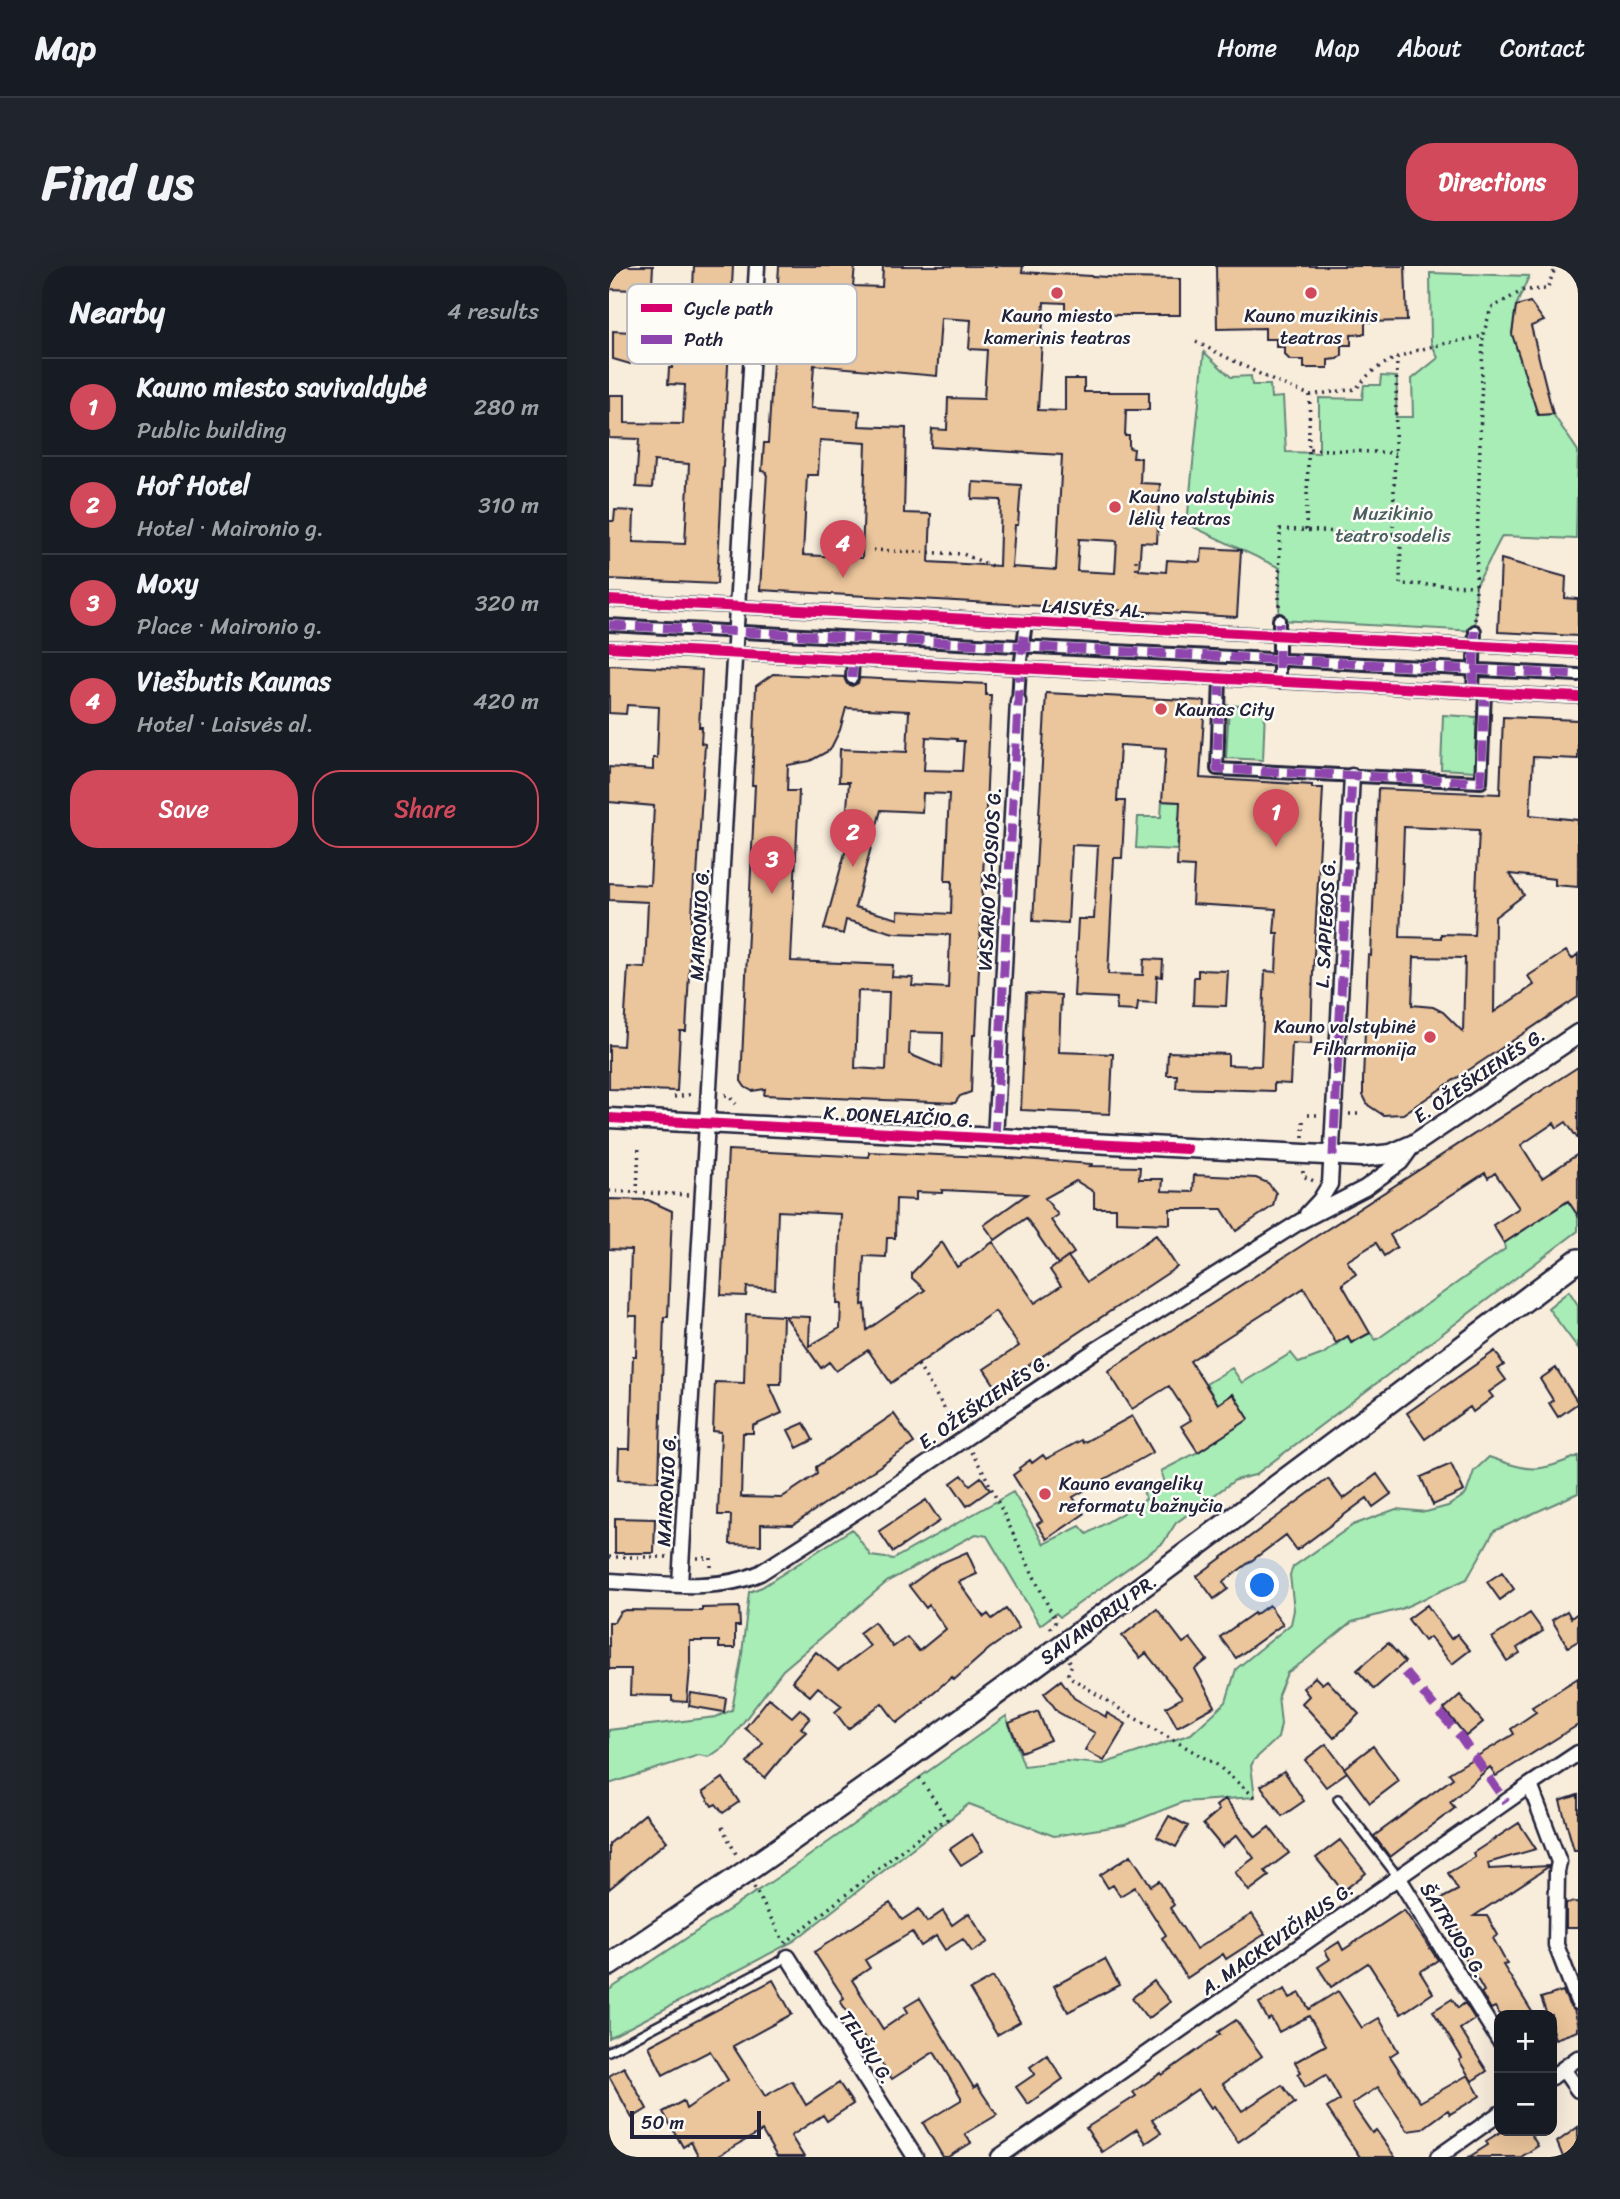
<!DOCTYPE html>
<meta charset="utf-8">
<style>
:root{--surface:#171b24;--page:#20242c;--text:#f1f3f6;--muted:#9ea1a6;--line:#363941;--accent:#d1495b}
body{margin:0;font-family:Sriracha,sans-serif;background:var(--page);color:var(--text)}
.controls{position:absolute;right:21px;bottom:21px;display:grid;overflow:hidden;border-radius:14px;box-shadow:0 7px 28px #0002}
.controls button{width:63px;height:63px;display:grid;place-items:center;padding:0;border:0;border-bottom:2px solid var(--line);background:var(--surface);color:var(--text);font:35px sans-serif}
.scale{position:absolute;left:21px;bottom:18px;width:131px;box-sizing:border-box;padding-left:7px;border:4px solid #22223b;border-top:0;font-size:19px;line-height:24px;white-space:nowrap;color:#22223b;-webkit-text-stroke:5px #fdfcf7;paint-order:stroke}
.you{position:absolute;left:654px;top:1320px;width:24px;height:24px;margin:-18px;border:5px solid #fff;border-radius:50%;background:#1a73e8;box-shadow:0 0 0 10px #1a73e833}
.badge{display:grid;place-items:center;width:46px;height:46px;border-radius:50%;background:var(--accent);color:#fff;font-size:23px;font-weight:700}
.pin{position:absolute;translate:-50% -58px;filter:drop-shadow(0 2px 4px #0008)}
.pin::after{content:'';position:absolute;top:37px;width:24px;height:21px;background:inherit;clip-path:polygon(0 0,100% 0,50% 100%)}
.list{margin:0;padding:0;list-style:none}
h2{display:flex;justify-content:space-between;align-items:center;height:91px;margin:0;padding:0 28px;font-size:30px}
h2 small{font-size:23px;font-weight:400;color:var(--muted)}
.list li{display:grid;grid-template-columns:46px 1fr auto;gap:21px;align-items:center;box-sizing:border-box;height:98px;padding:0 28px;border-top:2px solid var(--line)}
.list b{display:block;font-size:26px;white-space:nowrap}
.list p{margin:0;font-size:23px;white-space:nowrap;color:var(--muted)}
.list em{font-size:23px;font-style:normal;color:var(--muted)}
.actions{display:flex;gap:14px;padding:21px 28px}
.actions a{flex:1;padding:16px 0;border:2px solid var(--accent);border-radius:28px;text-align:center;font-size:24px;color:var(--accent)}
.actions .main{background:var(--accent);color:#fff}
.map{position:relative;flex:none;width:969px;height:1891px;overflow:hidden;border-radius:28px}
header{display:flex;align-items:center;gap:42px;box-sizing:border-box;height:98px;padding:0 35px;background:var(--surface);border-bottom:2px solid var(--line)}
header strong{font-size:33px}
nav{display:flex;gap:38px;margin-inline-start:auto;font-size:24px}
.intro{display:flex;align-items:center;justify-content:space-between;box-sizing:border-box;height:168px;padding:0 42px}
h1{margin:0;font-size:49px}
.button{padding:18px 32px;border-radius:28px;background:var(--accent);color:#fff;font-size:24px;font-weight:700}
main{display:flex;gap:42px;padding:0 42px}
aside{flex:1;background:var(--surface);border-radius:28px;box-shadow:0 7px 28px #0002}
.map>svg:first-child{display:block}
</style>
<header>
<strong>Map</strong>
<nav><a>Home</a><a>Map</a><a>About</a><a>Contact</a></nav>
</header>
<div class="intro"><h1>Find us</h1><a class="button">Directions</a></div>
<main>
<aside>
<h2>Nearby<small>4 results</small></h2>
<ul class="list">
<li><span class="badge">1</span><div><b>Kauno miesto savivaldybė</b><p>Public building</p></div><em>280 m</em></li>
<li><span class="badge">2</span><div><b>Hof Hotel</b><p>Hotel · Maironio g.</p></div><em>310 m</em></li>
<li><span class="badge">3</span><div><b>Moxy</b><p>Place · Maironio g.</p></div><em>320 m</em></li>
<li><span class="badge">4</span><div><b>Viešbutis Kaunas</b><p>Hotel · Laisvės al.</p></div><em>420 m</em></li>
</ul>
<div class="actions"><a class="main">Save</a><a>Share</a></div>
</aside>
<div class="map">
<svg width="969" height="1891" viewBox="0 0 969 1891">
<rect width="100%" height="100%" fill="#f8ecdb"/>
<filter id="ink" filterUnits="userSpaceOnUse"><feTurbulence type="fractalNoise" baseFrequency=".0143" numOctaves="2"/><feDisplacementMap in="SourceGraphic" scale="14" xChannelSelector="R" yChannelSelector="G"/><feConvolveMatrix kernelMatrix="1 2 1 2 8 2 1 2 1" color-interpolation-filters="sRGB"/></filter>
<g filter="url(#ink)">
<path fill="#a8ecb6" stroke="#658778" stroke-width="2" d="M821 7 920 10 907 40 903 68 929 149 944 148 969 185 967 273 893 270 867 320 866 365 670 354 671 302 578 258 595 86 622 111 642 110 643 119H661L662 132 674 131 677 186 710 187V132L753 133 755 119H771L772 110 788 111 787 151H804L803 113 829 92 822 76Z
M620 439 656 442 654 494 617 492Z
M834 449 868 451 866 505 832 503Z
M553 535 590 537 589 552 570 551 568 584 527 582 529 551H552Z
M959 935 969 948V965L646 1209 626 1214 567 1257 554 1277 451 1351 447 1347 431 1359 378 1270 367 1268 279 1315 174 1404 116 1480 100 1491 90 1489 0 1518V1464L107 1451 123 1444 133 1388 140 1326 153 1321 243 1263 262 1290 284 1293 404 1226 435 1278 471 1260 478 1268 537 1233 534 1225 555 1214 552 1205 589 1186 640 1153 624 1128 609 1138 597 1118 623 1102 633 1117 682 1087 690 1097 714 1088 739 1070 743 1077 761 1067 767 1074 896 983 895 977Z
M960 1025 969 1039V1082L939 1042Z
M969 1190V1227L885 1265 858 1313 792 1343 743 1356 695 1395 678 1407 669 1429 672 1458 669 1472 645 1494 642 1500 646 1531 574 1536 516 1559 445 1570 360 1538 185 1675 0 1772V1724L190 1597 397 1450 415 1500 457 1495 494 1498 582 1468 617 1436 627 1403 682 1358 685 1344 681 1309 684 1301 744 1259 787 1243 817 1246 839 1240 857 1228 865 1205 880 1191C922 1206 927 1207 969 1190Z"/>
<path fill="#ebc59b" stroke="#22223b" stroke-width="2" fill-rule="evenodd" d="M0 0H44L40 73 23 72 21 98 4 93V65L23 66 26 24 0 23Z
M85 0H124L108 318 0 313V255H5L6 244 25 245 24 276 76 278 80 198 45 195 43 222 27 221 30 173 0 172V129H16V157L74 158 76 119 59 118 60 102H63L64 68 82 69Z
M170 0H246L244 20 273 21 274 0H414L413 6 516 12 571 13V49H509L456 46V37L435 36 429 144 456 145V113H475V126H540V144H517L516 170H520V182L525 183 524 192H532L531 217 551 218 548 277 532 276 530 304 557 306 558 294 592 296 593 282 632 284 628 351 151 324 158 206 153 205 155 177H159ZM332 52 362 54 360 83 378 84 375 133 339 132 338 164 323 163 322 181 453 189 447 304 403 301 406 259H409L412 219 364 216 363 233 392 234 390 300 320 296 322 248 295 247 297 162 250 160 251 145 202 142 205 99 328 110ZM211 174 257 177 253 292 194 289 198 209H209ZM470 273 508 275 506 307 468 305Z
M607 0H796L798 55 756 56V68L742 69V79H733V89L728 93 719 94V102H695V94H681L676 89V81H667V73H656V62L608 63Z
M921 36 935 55 922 60 944 148 929 149 903 68 907 40Z
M892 293 957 311 956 332 969 333V370L889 366Z
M0 399 93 404 90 461H93L92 477 96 478 88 612H85L77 765H71L68 825 0 823V779L14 780 19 701 36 702 39 636 0 634V617L41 619 45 540 0 536V501L44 504V492H48L50 441 18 439 17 448 0 447Z
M164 408 235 411 238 418 243 420 249 417 251 412 377 418V429H382L367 769H364L362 826 351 830 346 837 155 829 156 823 143 825 136 821 132 815 146 519H143L147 420ZM237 442 300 445 298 486 231 483 230 516H240L238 542 248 543 215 663 234 668 237 654 285 667 341 669 339 722 303 720 304 712 283 711 284 699 182 695 190 525H178L179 499 201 495 221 484 231 464ZM317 471 348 473V475H355L353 505 315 504ZM314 527 340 528 336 615H343L342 648 289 645V653L246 641 272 544 313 546ZM249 725 280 726 277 804 246 802ZM301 766 334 767 333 802 300 788Z
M437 427 596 435 591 512 703 519V522H714L704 707 702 778 683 777 681 818 665 817V825L567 822 568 809H558L559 786 619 788V799L652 800 656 705 667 706 669 667H665L667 643 583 638 585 601 568 600 571 536 553 535 557 482 511 479 508 535H516L513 592H505L499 708 534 709 535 693 554 694 553 711 548 710 547 737 529 736 528 745 507 744 508 732 465 730 469 653H485L489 580 463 579 459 657 424 655Z
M894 451 969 454V493L924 491 921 549 969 554V621L946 619V613L901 608 915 629 886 651 885 746 925 719 919 710 957 685 963 693 969 688V731L794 848 774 849 759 839 754 829V814L759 689 762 690 769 523 891 528ZM795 561 870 564 865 669 832 668V672L791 671ZM805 691 856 692 854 766 834 746 824 741 803 739Z
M589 704 619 705 617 740 584 739 585 711H589Z
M417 727 452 729 450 786 504 788 501 848 412 844Z
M969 801V873L957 856 948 862 945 857 912 879 933 912 969 888V950L959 935 895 977 884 959 910 942 886 907 879 912 876 907 781 969 788 981 775 990 767 977 738 995 747 1008 733 1018 761 1067 742 1077 739 1070 727 1077 695 1022 581 1095 609 1138 624 1128 640 1153 589 1186 572 1160 582 1154 560 1120 523 1143 499 1105Z
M119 884 260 891V886L401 892 483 898 481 900 531 901 530 913H554L553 925 584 926 585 909 647 912 659 917 667 927 664 940 627 965 613 943H561V958L507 956V942H485V926L467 915 436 932 449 949 442 954 465 987 449 998 417 952 386 974 375 959 418 928 333 924V927L307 926V934L287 933 286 972H278L277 991 255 990 253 1039 256 1038 258 1064 316 1024 303 1012V1007L333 976 348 1001 384 976 426 1037 452 1020 441 1004 459 991 478 1016 547 969 568 1001 387 1121 375 1103 410 1080 386 1045 282 1117 259 1084 227 1105 220 1096 212 1102 176 1050 201 1051 200 1080 231 1062 232 1038H228L232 948 169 945 166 1023 138 1021 137 1030 112 1029Z
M0 933 39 934 63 945 59 1051H55L50 1215 9 1214 10 1183H21L24 1090H27L28 1050H20L22 984 0 983Z
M137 1048 174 1050 172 1118H160L173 1147 144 1160V1167H134L132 1231 172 1232 208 1208 207 1201 285 1148 305 1177 184 1259 152 1258V1279L121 1278 122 1249H109L112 1166 104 1165 106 1116 135 1117Z
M886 1085 895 1099 889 1103 897 1114 880 1126 884 1131 864 1146 861 1141 816 1173 798 1147Z
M947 1102 969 1137 949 1151 940 1137 944 1134 931 1113Z
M523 1150 544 1186 464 1231 475 1248 438 1273 428 1258 433 1255 404 1209 411 1204 410 1202 421 1194 423 1197 434 1189 437 1193 472 1174 474 1177Z
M195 1157 204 1174 188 1182 179 1164Z
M842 1198 855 1225 824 1239 812 1211Z
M768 1208 782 1228 764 1241 758 1232 688 1284 677 1269 614 1316 619 1323 605 1333 588 1310 719 1213 734 1233Z
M353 1209 361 1219 372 1211 381 1224 358 1240 342 1217Z
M317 1234 331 1255 284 1286 270 1265Z
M6 1252 46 1253 45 1287H6Z
M358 1286 368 1308 350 1316 375 1351 379 1348 383 1353 397 1343 410 1362 380 1383 345 1414 343 1411 314 1435 315 1436 288 1457 273 1437 239 1463 226 1446 233 1440 209 1421 201 1430 183 1415 207 1386 229 1404 261 1380 250 1367 265 1356 284 1381 298 1371 310 1385 337 1363 320 1339 317 1342 300 1320 330 1298Z
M893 1306 905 1323 891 1334 878 1316Z
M660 1339 674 1358 627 1392 611 1371 645 1347 646 1349Z
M818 1339 842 1373 848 1368 861 1384 843 1398 821 1371 815 1375 799 1353Z
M130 1341 131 1360H126V1382H110V1375H81V1402L78 1436 63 1435V1430L21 1429 22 1403H0V1356H5L11 1346 16 1344 93 1345V1342Z
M548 1343 574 1377 581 1372 598 1394 586 1403 606 1440 568 1461 557 1441 573 1432 537 1387 531 1392 513 1370Z
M958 1345 962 1352 969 1347V1375L959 1381 943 1354Z
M921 1347 934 1365 908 1382 911 1387 898 1395 883 1372Z
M779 1377 796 1396 765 1423 748 1404Z
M706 1411 713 1418 718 1414 750 1448 725 1472 693 1437 700 1430 694 1422Z
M969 1412V1459L887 1510 881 1501 841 1536 846 1542 781 1591 765 1570 844 1512 840 1507 905 1468 902 1463 927 1446 923 1441Z
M452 1414 465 1432 497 1451 498 1447 517 1458 495 1495 476 1484 486 1467 449 1446 435 1427Z
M82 1427 117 1432 115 1446 80 1440Z
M851 1429 874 1456 857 1470 835 1443Z
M160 1432 183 1451 191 1443 201 1452 192 1462 197 1466 183 1479 156 1512 138 1497 154 1477 136 1462Z
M429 1445 441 1474 412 1486 400 1457Z
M717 1478 738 1506 717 1521 696 1494Z
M764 1480 790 1515 761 1537 735 1502Z
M675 1505 695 1535 673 1550 652 1520Z
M114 1512 130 1536 114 1547 107 1538 103 1540 94 1526Z
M969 1529V1584H965L951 1535Z
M616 1533 647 1571 660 1561 680 1587 656 1605 660 1610 640 1625 626 1606 645 1592 628 1569 613 1581 594 1558 610 1544 607 1540Z
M36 1548 58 1575 0 1623V1578Z
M560 1550 579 1560 567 1581 548 1571Z
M910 1557 927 1583 879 1597 880 1603 939 1600V1601L865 1650H878L889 1669 884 1672 898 1698 894 1699 925 1749H891L886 1741 882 1743 872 1727 875 1725 845 1672 852 1668 832 1633 849 1624 839 1607 866 1591 864 1587Z
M363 1568 374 1585 352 1599 341 1583Z
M731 1574 757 1607 734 1625 707 1592Z
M522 1589 542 1620 550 1615 565 1639 561 1642 587 1683 643 1648 656 1668 617 1693 614 1688 578 1712 553 1672 557 1669 526 1621 511 1630 504 1619 499 1622 491 1609Z
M969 1636V1662H957V1637Z
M281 1637 293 1654 310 1643 318 1656 334 1645 343 1659 360 1647 379 1676 363 1686 354 1673 336 1684 327 1670 312 1680 303 1666 256 1694 261 1702 243 1714 274 1763 299 1746 296 1741 311 1732 365 1822 368 1819 388 1849 356 1868 362 1877 339 1891H334L314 1857 352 1834V1831L325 1786 283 1813 231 1735 235 1732 205 1686Z
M795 1644 829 1694 811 1706 824 1727 792 1748 759 1697 722 1721 709 1701 721 1693 716 1685 730 1676 734 1684Z
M496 1693 510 1719 459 1746 445 1720Z
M384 1711 411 1756 388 1769 361 1724Z
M164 1714 183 1748 124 1780 156 1830 183 1815 197 1839 230 1817 244 1838 218 1855 214 1849 182 1870 195 1891H168L153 1865 107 1891H90L82 1876 74 1881 54 1846 74 1835 77 1843 119 1814 101 1785 54 1809 40 1780Z
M545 1715 561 1736 539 1753 523 1732Z
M676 1723 681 1732 691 1727 700 1743 729 1725 753 1762 770 1752 789 1785 781 1790 811 1836 859 1809 871 1830 841 1848 839 1844 813 1863 799 1865 769 1821 743 1838 763 1867 767 1864 786 1891H751L718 1842 731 1834 717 1809 696 1821 689 1808 692 1806 686 1796 717 1779 700 1750 670 1766 662 1752 659 1754 650 1737Z
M954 1725 960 1739 965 1744 969 1757V1765L946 1773 943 1763V1749H938L932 1732Z
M843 1733 849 1742 856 1737 866 1753 851 1763 878 1805 863 1815 850 1794 853 1792 824 1745Z
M627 1754 653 1790 614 1818 633 1845 673 1819 686 1837 629 1876 605 1840 602 1842 589 1823 543 1854 552 1867 537 1877 528 1863 493 1886 477 1862 527 1830 524 1826 552 1807 553 1809 611 1768 609 1766Z
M438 1789 454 1813 419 1838 407 1821 426 1808 421 1801Z
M15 1801 38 1843 23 1852 0 1810Z
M969 1861V1891H954L948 1876Z
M893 1865H920L929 1880 912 1891H860L879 1879 877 1875Z"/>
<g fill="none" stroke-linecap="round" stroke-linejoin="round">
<g stroke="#22223b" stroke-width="12">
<path id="service" d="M729 1533 789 1611
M0 1785 179 1691"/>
</g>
<g stroke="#22223b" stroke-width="16">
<path id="pedestrian" d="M0 334 969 385
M0 359 969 409
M0 381 969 431
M243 412 244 394
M611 412 608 503 872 516 876 427
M670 416V354
M864 426 866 365
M409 435 411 402 417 356"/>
</g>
<g stroke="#22223b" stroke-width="19">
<path id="minor" d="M386 873 409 435
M698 948 711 934 721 918 743 510
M0 1315C48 1317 107 1327 151 1307L263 1235 487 1084 692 955 756 922 792 896 805 878
M71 1318 148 0
M921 1519 950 1596 948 1606 947 1679 969 1736
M789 1611 890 1774
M179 1691 306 1891
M954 1803 969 1824
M943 1811 969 1792
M390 1891 921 1519 969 1487
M829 1891 890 1848"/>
</g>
<g stroke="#22223b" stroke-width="23">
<path id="tertiary" d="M0 852 753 891 782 888 805 878 969 768"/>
</g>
<g stroke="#22223b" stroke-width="26">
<path id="secondary" d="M0 1699C332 1477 649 1234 969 994"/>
</g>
<path stroke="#22223b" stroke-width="3.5" stroke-dasharray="2 5" stroke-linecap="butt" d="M587 76 665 115 701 129 747 123C753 116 759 108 767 103 798 82 838 78 874 70L882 42 915 24 938 23 947 0
M701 183 786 187
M697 264 701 129
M784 268 788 92
M241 284H253
M264 284 354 288 383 300
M527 294 528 308
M670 340 671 263 792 269 791 318 867 320
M866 354 874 70
M116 829H119L127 838
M65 831 85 828
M740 848H751
M699 849H711
M694 855V873
M694 905V910L705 915
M0 925 81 929
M28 927 30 878
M309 1099 347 1162
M362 1186 374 1205 444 1350 446 1357 439 1364 440 1365
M0 1291H60
M88 1292H102V1303
M460 1394 463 1398 459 1408 464 1413 517 1447 608 1499 646 1531
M113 1561 128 1590
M145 1621 175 1676
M176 1677 313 1568 338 1553 308 1508"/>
<use href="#service" stroke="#fdfcf7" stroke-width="7"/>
<use href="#pedestrian" stroke="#fdfcf7" stroke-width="10"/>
<use href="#minor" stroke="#fdfcf7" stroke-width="14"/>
<use href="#tertiary" stroke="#fdfcf7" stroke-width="18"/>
<use href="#secondary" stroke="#fdfcf7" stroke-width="21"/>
<path stroke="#8e44ad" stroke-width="9" stroke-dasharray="18 9" stroke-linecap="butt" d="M0 359 969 409
M670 402V354
M243 412 244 394
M611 412 608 503 872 516 876 427
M864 426 866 365
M386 873 411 402 417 356
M724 890 743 510
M796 1406 851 1470 897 1536"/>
<g stroke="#fdfcf7" stroke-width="15">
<path id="cycleway" d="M0 334 969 385
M0 381 969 431
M0 852 578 883"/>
</g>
<use href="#cycleway" stroke="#d6006c" stroke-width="10"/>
</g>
</g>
<g fill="#d1495b" stroke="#fdfcf7" stroke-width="2.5">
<circle cx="448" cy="27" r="7"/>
<circle cx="702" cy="27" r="7"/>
<circle cx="506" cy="241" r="7"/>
<circle cx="552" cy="443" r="7"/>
<circle cx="821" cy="771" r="7"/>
<circle cx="436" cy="1228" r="7"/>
</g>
<g text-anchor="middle" stroke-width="5" stroke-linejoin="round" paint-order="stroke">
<g font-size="19" fill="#22223b" stroke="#fdfcf7" text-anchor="start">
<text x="448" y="56" text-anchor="middle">Kauno miesto<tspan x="448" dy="22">kamerinis teatras</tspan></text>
<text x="702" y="56" text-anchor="middle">Kauno muzikinis<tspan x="702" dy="22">teatras</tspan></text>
<text x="520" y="237">Kauno valstybinis<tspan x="520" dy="22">lėlių teatras</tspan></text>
<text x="566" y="450">Kaunas City</text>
<text x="807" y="767" text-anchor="end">Kauno valstybinė<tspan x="807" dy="22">Filharmonija</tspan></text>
<text x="450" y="1224">Kauno evangelikų<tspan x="450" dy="22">reformatų bažnyčia</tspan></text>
</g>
<g font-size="19" fill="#4a5f60" stroke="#fdfcf7">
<text x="784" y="254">Muzikinio<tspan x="784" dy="22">teatro sodelis</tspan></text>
</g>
<g font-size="19" fill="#22223b" stroke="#fdfcf7">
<text transform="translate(485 342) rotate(3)" y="7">LAISVĖS AL.</text>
<text transform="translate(380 613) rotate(-87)" y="7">VASARIO 16-OSIOS G.</text>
<text transform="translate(716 657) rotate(-87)" y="7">L. SAPIEGOS G.</text>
<text transform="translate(90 658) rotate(-87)" y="7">MAIRONIO G.</text>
<text transform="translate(870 809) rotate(-34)" y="7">E. OŽEŠKIENĖS G.</text>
<text transform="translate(290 850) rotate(3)" y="7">K. DONELAIČIO G.</text>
<text transform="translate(375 1135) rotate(-34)" y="7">E. OŽEŠKIENĖS G.</text>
<text transform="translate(57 1224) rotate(-87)" y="7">MAIRONIO G.</text>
<text transform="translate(489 1353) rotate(-36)" y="7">SAVANORIŲ PR.</text>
<text transform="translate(845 1664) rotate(58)" y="7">ŠATRIJOS G.</text>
<text transform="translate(668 1672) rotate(-35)" y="7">A. MACKEVIČIAUS G.</text>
<text transform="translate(258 1781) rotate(57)" y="7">TELŠIŲ G.</text>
</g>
</g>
<rect x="18" y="18" width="230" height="80" rx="10" fill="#fdfcf7" stroke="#bbbbbf" stroke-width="2"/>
<rect x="32" y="38" width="31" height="8" fill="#d6006c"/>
<rect x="32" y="69" width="31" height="9" fill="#8e44ad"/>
<g font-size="19" fill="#22223b">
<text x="75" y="49">Cycle path</text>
<text x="75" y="80">Path</text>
</g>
</svg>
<div class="controls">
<button>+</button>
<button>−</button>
</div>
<div class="scale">50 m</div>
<div class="you"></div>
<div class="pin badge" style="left:667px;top:581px">1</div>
<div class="pin badge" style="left:244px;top:601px">2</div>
<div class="pin badge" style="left:163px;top:628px">3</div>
<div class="pin badge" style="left:234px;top:312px">4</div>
</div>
</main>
